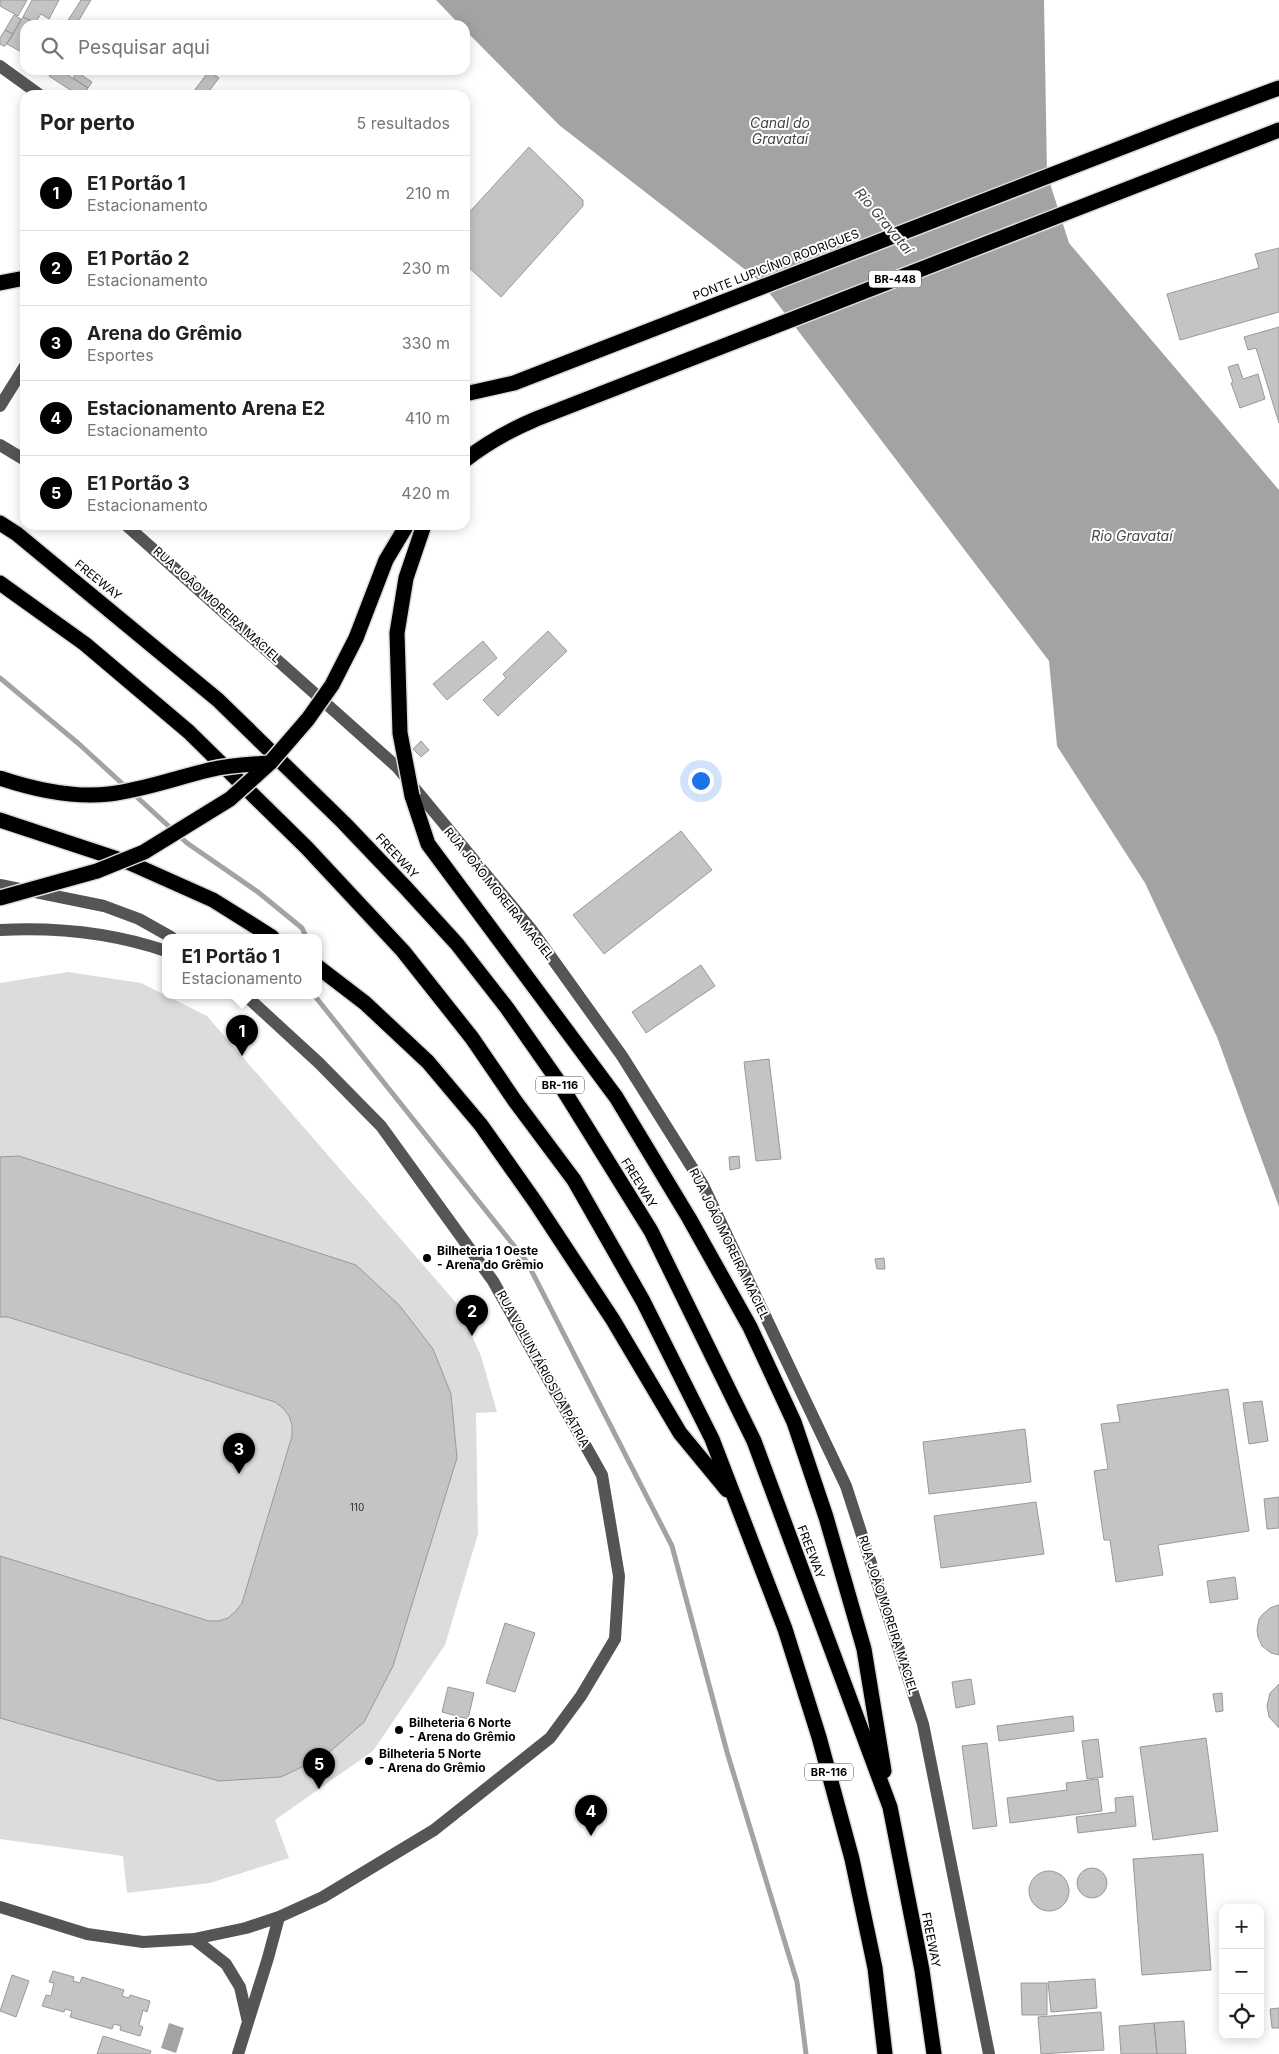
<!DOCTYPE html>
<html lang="pt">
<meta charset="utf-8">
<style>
:root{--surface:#fff;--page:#f2f2f2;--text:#202124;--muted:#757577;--line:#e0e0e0;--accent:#000}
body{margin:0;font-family:Inter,sans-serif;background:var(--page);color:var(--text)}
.controls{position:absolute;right:15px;bottom:15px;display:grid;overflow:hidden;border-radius:10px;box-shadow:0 2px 12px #0003}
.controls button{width:45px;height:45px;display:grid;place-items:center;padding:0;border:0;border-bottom:1px solid var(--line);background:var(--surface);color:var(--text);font:25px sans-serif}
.you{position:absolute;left:700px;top:780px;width:18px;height:18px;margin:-12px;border:4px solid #fff;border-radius:50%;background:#1a73e8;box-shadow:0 0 0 8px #1a73e833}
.badge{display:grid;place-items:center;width:32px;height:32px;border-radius:50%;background:var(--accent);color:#fff;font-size:16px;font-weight:700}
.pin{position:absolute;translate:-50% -41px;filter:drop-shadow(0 1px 2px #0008)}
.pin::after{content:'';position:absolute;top:26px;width:18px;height:15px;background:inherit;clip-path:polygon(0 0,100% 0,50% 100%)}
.popup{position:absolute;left:162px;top:934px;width:160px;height:65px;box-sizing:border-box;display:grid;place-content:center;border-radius:10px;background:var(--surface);filter:drop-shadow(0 1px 4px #0005);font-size:16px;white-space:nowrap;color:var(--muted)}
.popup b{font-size:19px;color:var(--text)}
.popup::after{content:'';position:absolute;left:50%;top:100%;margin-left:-10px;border:10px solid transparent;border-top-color:var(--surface)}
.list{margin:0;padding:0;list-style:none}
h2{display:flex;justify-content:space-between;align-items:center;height:65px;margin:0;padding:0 20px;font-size:21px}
h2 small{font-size:16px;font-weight:400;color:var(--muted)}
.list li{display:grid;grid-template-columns:32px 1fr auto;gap:15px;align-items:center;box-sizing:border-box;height:75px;padding:0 20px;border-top:1px solid var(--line)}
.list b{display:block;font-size:19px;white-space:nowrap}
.list p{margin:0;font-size:16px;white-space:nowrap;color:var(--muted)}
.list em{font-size:16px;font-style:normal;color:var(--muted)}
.icon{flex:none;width:28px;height:28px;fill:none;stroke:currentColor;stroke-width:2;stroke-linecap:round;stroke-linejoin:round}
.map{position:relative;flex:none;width:1279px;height:2054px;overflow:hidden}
.search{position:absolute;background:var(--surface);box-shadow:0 2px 12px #0003;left:20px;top:20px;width:450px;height:55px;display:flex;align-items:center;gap:12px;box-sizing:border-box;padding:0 18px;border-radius:15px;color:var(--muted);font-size:19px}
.panel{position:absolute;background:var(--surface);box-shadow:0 2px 12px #0003;left:20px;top:90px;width:450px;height:440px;border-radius:15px}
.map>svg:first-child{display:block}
</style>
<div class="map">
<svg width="1279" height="2054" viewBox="0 0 1279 2054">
<rect width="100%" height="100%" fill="#fff"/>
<path fill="#dcdcdc" d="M68 972 141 983 207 1016 458 1305 481 1356 497 1412 476 1413 478 1534 445 1645 373 1751 275 1820 289 1858 210 1883 127 1893 123 1856 0 1839V983Z"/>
<path fill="#a3a3a3" d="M436 0H1044L1047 174 1069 243 1279 490V1207L1217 1037 1145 883 1057 746 1049 661 761 282 559 125 465 30V25H460Z
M169 2023 184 2028 176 2053 161 2048Z"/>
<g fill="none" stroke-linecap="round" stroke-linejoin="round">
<path stroke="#a3a3a3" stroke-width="5" d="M0 678 79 744 187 843 258 892 302 928 306 937
M314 995 527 1262 672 1546 727 1752 797 1982 806 2054"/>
</g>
<path fill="#c4c4c4" stroke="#999" d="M0 0H27L18 16 0 6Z
M32 0H59L49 19 41 14 35 23 23 17Z
M81 0H91L76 25H65Z
M14 15 21 19 13 34 5 30Z
M23 17 40 25H25V54L7 44Z
M5 30 13 34 5 46H3L0 44V38Z
M53 70H60L88 88 83 95H78L49 76Z
M209 71 219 78 206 95H191Z
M77 72 92 82 88 88 73 78Z
M529 147 583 200V206L501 297 465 264V217Z
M1279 248V312L1180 340 1167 294 1259 268 1255 254Z
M1279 327V423L1256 348 1248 350 1244 337Z
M1238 364 1243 379 1258 374 1265 399 1240 408 1231 383 1233 382 1228 367Z
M548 631 567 651 498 716 483 700 506 678 503 674Z
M483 641 497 658 447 700 433 684Z
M421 741 429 750 421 757 413 749Z
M681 831 712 870 604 954 573 915Z
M701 965 715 986 646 1033 632 1012Z
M769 1059 781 1159 756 1161 744 1062Z
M19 1156 356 1265 400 1306 433 1349 451 1394 457 1458 393 1666 364 1722 325 1756 281 1777 219 1781 0 1718V1556L209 1621H219L228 1618 236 1611 242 1603 292 1436V1425L289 1416 283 1408 275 1402 8 1317H0V1157Z
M739 1156 740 1168 730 1170 729 1157Z
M884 1258 885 1269H877L875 1259Z
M1228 1389 1249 1531 1158 1545 1163 1575 1116 1582 1110 1540H1104L1094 1471 1108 1469 1101 1424 1120 1422 1117 1405Z
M1262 1401 1268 1441 1249 1444 1243 1403Z
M1025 1429 1031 1482 929 1494 923 1442Z
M1279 1497V1528L1267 1529 1264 1499Z
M1036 1502 1044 1554 941 1568 934 1516Z
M1235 1577 1238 1599 1210 1603 1207 1581Z
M1278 1605H1279V1655L1271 1653 1262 1646 1258 1637 1257 1630 1259 1619 1263 1614 1270 1608Z
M505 1623 535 1633 515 1692 486 1683Z
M971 1679 975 1704 956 1708 952 1682Z
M1279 1684V1728L1269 1717 1267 1706 1270 1693Z
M448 1687 474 1693 468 1719 442 1712Z
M1222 1693 1223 1711 1216 1712 1213 1694Z
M1073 1716 1074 1731 999 1741 997 1726Z
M1206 1738 1218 1831 1153 1840 1140 1747Z
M1098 1739 1103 1777 1087 1779 1082 1741Z
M987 1743 997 1826 973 1829 962 1746Z
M1098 1779 1102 1811 1010 1823 1007 1798 1067 1790 1066 1783Z
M1133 1796 1136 1826 1078 1833 1076 1817 1116 1812 1115 1798Z
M1203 1854 1211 1970 1142 1975 1133 1859Z
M1077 1883a15 15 0 1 1 30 0a15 15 0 1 1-30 0Z
M1029 1891a20 20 0 1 1 40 0a20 20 0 1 1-40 0Z
M53 1971 74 1977 73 1981 80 1983 82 1977 124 1990 122 1996 129 1998 130 1995 150 2001 147 2012 143 2010 139 2025 143 2027 140 2036 120 2030 121 2026 114 2024 112 2029 70 2017 72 2011 65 2009 64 2012 42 2006 46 1995 51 1996 54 1983 49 1982Z
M12 1975 29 1981 16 2017 0 2011Z
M1095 1979 1097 2008 1051 2012 1048 1982Z
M1021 1983H1047V2015H1022Z
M1279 2008V2028H1272L1270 2009Z
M1101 2012 1104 2050 1041 2054 1038 2017Z
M1184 2021 1186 2054H1157L1154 2023Z
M1154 2023 1157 2054H1121L1119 2026Z
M103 2036 151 2051 150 2054H97Z"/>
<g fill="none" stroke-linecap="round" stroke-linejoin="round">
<g stroke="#dbdbdb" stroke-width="18">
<path id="highway" d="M0 283 25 278
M465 394 514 383 1193 120 1279 88
M465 460C487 443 510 430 536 419L1279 130
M0 523 17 534 218 700 344 823 405 887 457 944 507 1008 556 1078 651 1231 754 1441 890 1807 922 1970 934 2054
M0 583 85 644 189 732 307 848 403 951 472 1038 515 1101 574 1180 643 1301 712 1439 785 1629 819 1737 852 1859 875 1968 885 2054
M356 638 386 560 407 525
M412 796 428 844 616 1097 689 1218 750 1327 794 1422 826 1517 864 1649 884 1771
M0 820 130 863 213 900 272 937
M318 967 365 1003 428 1062 481 1125 536 1203 613 1320 680 1433 727 1490"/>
</g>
<path stroke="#555" stroke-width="12" d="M0 66 40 95
M0 406 25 366
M0 445 25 460
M126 525 397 767 531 929 622 1056 703 1185 846 1486 923 1724 989 2054
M0 885 104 906 139 919 171 937
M0 930C56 927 113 933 166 951
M0 1907 87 1934 143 1942 194 1939 246 1928 279 1917 323 1897 434 1830 550 1738 581 1696 615 1639 619 1576 602 1475 493 1281 381 1126 319 1063 245 995
M194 1939 226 1964 240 1987 248 2022
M238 2054 268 1958 279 1917"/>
<use href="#highway" stroke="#000" stroke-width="15"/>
<g stroke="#dbdbdb" stroke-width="18" stroke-linecap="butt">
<path id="highway-bridge" d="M0 778C33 789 74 798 109 794 144 790 175 778 209 770 229 765 249 764 270 763
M412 796 400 733 397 633 406 578 424 525
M0 898 97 871 144 852 230 799 270 763 308 719 332 685 356 638"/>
</g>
<use href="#highway-bridge" stroke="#000" stroke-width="15"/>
</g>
<g fill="#000" stroke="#fff" stroke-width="2">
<circle cx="427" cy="1258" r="5"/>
<circle cx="399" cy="1730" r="5"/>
<circle cx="369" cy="1761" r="5"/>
</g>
<g text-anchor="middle" stroke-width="4" stroke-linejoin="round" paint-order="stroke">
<g font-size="10" fill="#313131">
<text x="357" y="1511">110</text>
</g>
<g fill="#fff" stroke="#4c4c4c" stroke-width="1">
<rect x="869" y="270.5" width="52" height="17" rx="4"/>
<rect x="536" y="1076.5" width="48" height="17" rx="4"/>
<rect x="805" y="1763.5" width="48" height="17" rx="4"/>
</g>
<g font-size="11" font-weight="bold" fill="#000">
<text x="895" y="283">BR-448</text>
<text x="560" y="1089">BR-116</text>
<text x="829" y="1776">BR-116</text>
</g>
<g font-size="12" fill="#000" stroke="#fff">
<text transform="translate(776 265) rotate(-21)" y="4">PONTE LUPICÍNIO RODRIGUES</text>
<text transform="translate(98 580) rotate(39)" y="4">FREEWAY</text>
<text transform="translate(217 605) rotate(42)" y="4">RUA JOÃO MOREIRA MACIEL</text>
<text transform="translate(397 856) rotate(47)" y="4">FREEWAY</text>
<text transform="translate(499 894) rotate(51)" y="4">RUA JOÃO MOREIRA MACIEL</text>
<text transform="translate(639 1183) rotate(58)" y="4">FREEWAY</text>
<text transform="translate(729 1244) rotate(64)" y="4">RUA JOÃO MOREIRA MACIEL</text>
<text transform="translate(543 1369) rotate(61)" y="4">RUA VOLUNTÁRIOS DA PÁTRIA</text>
<text transform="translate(811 1552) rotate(69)" y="4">FREEWAY</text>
<text transform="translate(888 1615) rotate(72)" y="4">RUA JOÃO MOREIRA MACIEL</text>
<text transform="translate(931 1940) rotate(79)" y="4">FREEWAY</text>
</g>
<g font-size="12" font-weight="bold" fill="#000" stroke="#fff" text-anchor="start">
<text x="437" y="1255">Bilheteria 1 Oeste<tspan x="437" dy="14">- Arena do Grêmio</tspan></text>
<text x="409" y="1727">Bilheteria 6 Norte<tspan x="409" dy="14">- Arena do Grêmio</tspan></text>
<text x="379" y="1758">Bilheteria 5 Norte<tspan x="379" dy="14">- Arena do Grêmio</tspan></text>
</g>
<g font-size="14" font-style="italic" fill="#444" stroke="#fff">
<text x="780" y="128">Canal do<tspan x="780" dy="16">Gravataí</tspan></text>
<text transform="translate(884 221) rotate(50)" y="5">Rio Gravataí</text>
<text x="1132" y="541">Rio Gravataí</text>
</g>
</g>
</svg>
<div class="controls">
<button>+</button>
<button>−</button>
<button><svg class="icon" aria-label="locate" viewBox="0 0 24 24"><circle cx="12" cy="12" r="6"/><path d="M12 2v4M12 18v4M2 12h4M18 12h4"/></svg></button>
</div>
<div class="you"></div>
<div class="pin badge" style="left:242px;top:1056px">1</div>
<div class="popup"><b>E1 Portão 1</b>Estacionamento</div>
<div class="pin badge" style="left:472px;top:1336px">2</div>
<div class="pin badge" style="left:239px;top:1474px">3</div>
<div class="pin badge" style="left:591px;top:1836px">4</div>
<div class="pin badge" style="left:319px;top:1789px">5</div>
<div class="search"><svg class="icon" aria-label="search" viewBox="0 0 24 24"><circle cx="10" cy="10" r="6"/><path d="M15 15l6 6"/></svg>Pesquisar aqui</div>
<section class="panel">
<h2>Por perto<small>5 resultados</small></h2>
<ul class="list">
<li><span class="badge">1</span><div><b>E1 Portão 1</b><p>Estacionamento</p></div><em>210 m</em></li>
<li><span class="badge">2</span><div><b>E1 Portão 2</b><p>Estacionamento</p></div><em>230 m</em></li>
<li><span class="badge">3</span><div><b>Arena do Grêmio</b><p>Esportes</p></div><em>330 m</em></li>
<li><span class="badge">4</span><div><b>Estacionamento Arena E2</b><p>Estacionamento</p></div><em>410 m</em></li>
<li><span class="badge">5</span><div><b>E1 Portão 3</b><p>Estacionamento</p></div><em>420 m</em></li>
</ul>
</section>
</div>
